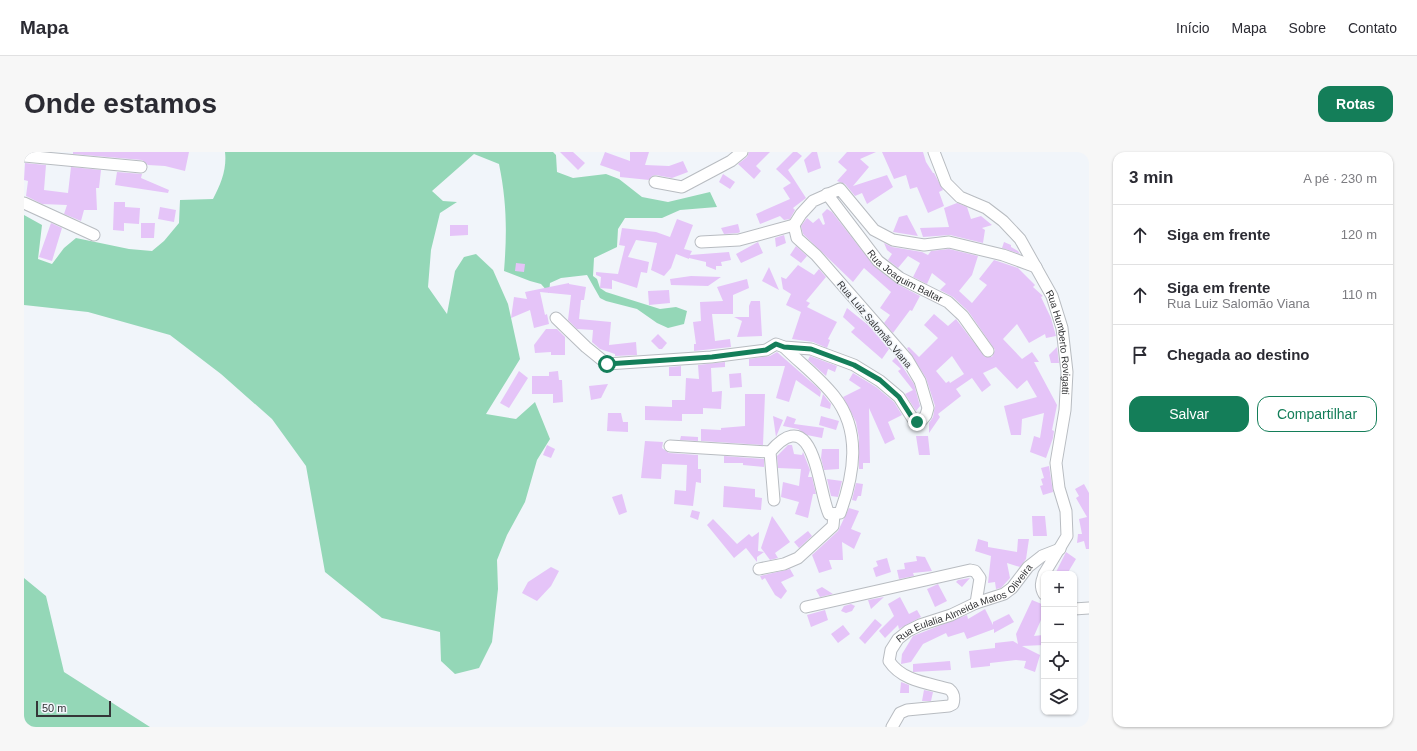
<!DOCTYPE html>
<html lang="pt">
<meta charset="utf-8">
<style>
:root{--surface:#fff;--page:#f7f7f7;--text:#2b2b33;--muted:#7c7c81;--line:#e1e1e2;--accent:#147e59}
body{margin:0;font-family:Arial,sans-serif;background:var(--page);color:var(--text)}
.controls{position:absolute;right:12px;bottom:12px;display:grid;overflow:hidden;border-radius:8px;box-shadow:0 1px 3px #0004}
.controls button{width:36px;height:36px;display:grid;place-items:center;padding:0;border:0;border-bottom:1px solid var(--line);background:var(--surface);color:var(--text);font:20px sans-serif}
.scale{position:absolute;left:12px;bottom:10px;width:75px;box-sizing:border-box;padding-left:4px;border:2px solid #353638;border-top:0;font-size:11px;line-height:14px;white-space:nowrap;color:#353638;-webkit-text-stroke:3px #f1f5fa;paint-order:stroke}
.stop{position:absolute;width:12px;height:12px;margin:-9px;border:3px solid #147e59;border-radius:50%;background:#fff}
.stop.end{background:#147e59;border-color:#fff;box-shadow:0 1px 4px #0008}
.list{margin:0;padding:0;list-style:none}
h2{display:flex;justify-content:space-between;align-items:center;height:52px;margin:0;padding:0 16px;font-size:17px}
h2 small{font-size:13px;font-weight:400;color:var(--muted)}
.list li{display:grid;grid-template-columns:26px 1fr auto;gap:12px;align-items:center;box-sizing:border-box;height:60px;padding:0 16px;border-top:1px solid var(--line)}
.list b{display:block;font-size:15px;white-space:nowrap}
.list p{margin:0;font-size:13px;white-space:nowrap;color:var(--muted)}
.list em{font-size:13px;font-style:normal;color:var(--muted)}
.actions{display:flex;gap:8px;padding:12px 16px}
.actions a{flex:1;padding:9px 0;border:1px solid var(--accent);border-radius:12px;text-align:center;font-size:14px;color:var(--accent)}
.actions .main{background:var(--accent);color:#fff}
.icon{flex:none;width:22px;height:22px;fill:none;stroke:currentColor;stroke-width:2;stroke-linecap:round;stroke-linejoin:round}
.map{position:relative;flex:none;width:1065px;height:575px;overflow:hidden;border-radius:12px}
header{display:flex;align-items:center;gap:24px;box-sizing:border-box;height:56px;padding:0 20px;background:var(--surface);border-bottom:1px solid var(--line)}
header strong{font-size:19px}
nav{display:flex;gap:22px;margin-inline-start:auto;font-size:14px}
.intro{display:flex;align-items:center;justify-content:space-between;box-sizing:border-box;height:96px;padding:0 24px}
h1{margin:0;font-size:28px}
.button{padding:10px 18px;border-radius:12px;background:var(--accent);color:#fff;font-size:14px;font-weight:700}
main{display:flex;gap:24px;padding:0 24px}
aside{flex:1;background:var(--surface);border-radius:12px;box-shadow:0 1px 3px #0004}
.map>svg:first-child{display:block}
</style>
<header>
<strong>Mapa</strong>
<nav><a>Início</a><a>Mapa</a><a>Sobre</a><a>Contato</a></nav>
</header>
<div class="intro"><h1>Onde estamos</h1><a class="button">Rotas</a></div>
<main>
<div class="map">
<svg width="1065" height="575" viewBox="0 0 1065 575">
<rect width="100%" height="100%" fill="#f1f5fa"/>
<path fill="#94d7b7" d="M201 0H529L532 3 533 20 549 26 582 22 595 27 618 45 644 50 686 40 693 55 656 58 638 66H601L594 77 593 95 570 106 569 124 573 127 576 136 582 140 636 157 652 155 663 159 660 172 644 176 633 171 613 157 582 149 576 146 563 123 537 126 526 131 525 141 517 132 506 129 480 119C483 81 483 51 475 12L450 2 408 39 419 49 433 50 416 61 407 98 404 135 423 162 431 119 440 105 452 102 469 118 484 152 496 207 462 262 492 267 511 250 526 287 513 308 501 350 483 383 473 408 474 437 468 490 455 516 431 522 417 509 416 480 358 466 301 420 282 314 248 267 197 222 146 183 64 160 0 153V63L18 73 14 107 28 112 40 96 52 86 105 97 128 99 140 89 155 71 156 48 189 47C197 32 203 17 201 0Z
M0 426 22 444 40 520 126 575H0Z"/>
<path fill="#e5c4f8" fill-rule="evenodd" d="M49 0H165L161 19 141 14 124 13 118 8 49 2Z
M536 0H549L561 11 554 18Z
M581 0 606 9V0H625L621 13 645 14 659 9 664 20 648 26 632 23 628 24 625 28 596 25V20L576 13Z
M725 0H746L732 14 737 19 730 27 714 12 723 5Z
M769 0H773L778 4 764 18 782 46 769 56 771 58 766 67 760 68 756 64 736 72 732 62 766 47 759 36 767 31 752 17Z
M788 0H793L797 16 784 21 780 8Z
M823 0H852L836 7 845 15 829 34 863 23 869 35 843 52 838 41 831 44 821 32 813 29 823 18 814 10Z
M858 0H899L902 10 909 21H910L919 38 915 40 920 54 904 61 893 35 886 37 882 23 870 27Z
M1 11 22 13 20 38 44 41 47 15 77 18 75 36H72L73 58H60L57 69 40 62 43 53 18 52 2 44 4 29 0 28Z
M93 20 118 22 117 26 145 38 144 41 91 33Z
M699 22 711 30 706 37 695 30Z
M90 50H101V55L116 56 115 72 100 71V79L89 78Z
M933 51 943 55 947 67 957 64 968 73 958 76 961 78 959 91 926 83 899 85 896 76 925 75 920 56Z
M136 55 152 58 150 70 134 67Z
M803 57 808 60 850 114 873 132 896 144 888 159 886 158 869 181 860 171 866 163 856 156 867 140 840 116 829 130 779 82 777 74 783 66 789 71 795 66 799 73 801 72 798 62Z
M883 63 894 84 869 80 875 65Z
M653 67 669 73 660 97 668 99 666 103 705 100 707 108 697 110 698 114H692V118L682 114V110L665 106V107L652 102 647 116 640 124 627 118 633 91 612 88 604 105 625 110 623 121 617 120 613 136 588 128V137L576 136 577 125 572 123V120L594 122 601 94 595 93 598 76 632 80 646 85Z
M27 71 38 76 28 109 15 105Z
M117 71H131L130 86H117Z
M714 72 716 80 714 81 700 82 697 76Z
M426 73H444V83L426 84Z
M760 83 762 91 752 95 751 86Z
M734 90 739 101 717 111 712 102Z
M980 90 987 93V95L994 99 996 102 978 96Z
M860 91 868 95 898 100 904 103 907 99 925 97 954 104 948 123 935 139 948 151 963 133 955 127 970 108 994 116 1011 133 1009 135 1019 144 1017 145 1027 166 1032 184 1022 186 1021 182 1005 191 993 172 979 187 998 207 1008 200 1015 210H1010L1033 253 1028 278 1030 279 1029 286 1022 306 1006 300 1010 284 1016 286 1020 261 998 267 997 283H987L980 254 1013 245 1003 228 993 237 972 215 959 221 967 233 958 240 948 226 932 237 937 244 914 262 916 265 905 281V271L909 265 911 254 902 226 883 196 885 195 895 205 914 186 900 173 910 162 924 174 932 167 961 205H968L971 198 944 159 929 145 916 138 922 132 908 121 903 132 889 125 896 111 884 104 874 116 864 108 868 102 863 98ZM928 204 940 222 926 231 925 229 922 231 912 219Z
M772 94 783 104 777 111 766 103Z
M492 111 501 112 500 120 491 119Z
M774 113 790 123 795 117 802 125 782 149 786 151 783 155 813 170 804 187 806 188 803 196 789 190 768 187 777 160 762 153 767 142 759 137 757 125 762 127Z
M745 115 755 138 738 129Z
M667 124 697 125 684 134 647 133 646 127Z
M723 127 725 136 709 143V162H688L691 189 706 187 707 195 670 199V192H672L669 170 677 169 676 150 699 149 693 135Z
M545 131V132L562 135 560 148H557L555 167 587 170 585 193 612 190 613 203 591 204V202L576 197 568 190 569 178 553 177 544 168 547 143 516 140 521 163 523 162 525 172 510 176 506 158 487 166 490 145 503 147 501 140Z
M645 138 646 151 625 153 624 139Z
M727 149H736L738 184 713 185 718 169 710 165H725V154Z
M823 156 844 173 865 197 858 207 827 180 831 176 819 165Z
M522 177H533L541 185V203H527V200L511 201 510 193Z
M634 182 643 191 638 197H635L627 189Z
M1033 195 1035 211H1027L1025 203Z
M753 200 794 236 797 240 796 245 772 228 765 250 752 246 761 214H725V207L746 204Z
M786 204 813 214 811 220 804 217 802 224 784 208Z
M872 205 890 232 896 254 892 259 881 242 889 238 874 219 877 217 868 209Z
M701 210V215L687 216 688 240 698 239 697 257 679 256V262H658V269L621 268V254L648 255V248H661L662 226 675 227 674 213Z
M657 214V224H645V215Z
M495 219 504 226 485 256 476 251Z
M534 219 535 228H538L539 250 529 251V242H508V224H525V220Z
M717 221 718 235 706 236 705 222Z
M829 221 852 235 870 250 878 263 864 270 871 287 861 292 845 256 846 311H839V317H835V286L832 270 819 245 837 236 825 228Z
M584 232 577 246 567 248 565 234Z
M721 242H741L739 293 677 289V277L697 278V276L721 274Z
M799 242 807 252 806 257 796 254Z
M584 261H597L599 270H604V280L583 279Z
M749 264 759 268 752 285Z
M763 264 772 267 770 272 800 276 798 286 783 283 774 277 759 274Z
M797 264 815 269 812 278 795 273Z
M657 284 674 285V289L656 288Z
M892 284H904L906 303H895Z
M621 289 639 290 638 296 645 301 674 303V317H677V331L672 330 669 354 650 352 651 338 662 339 663 313 638 312 637 327 617 326Z
M523 293 531 297 527 306 519 303Z
M764 293H768L770 302 778 303 779 300 786 318 784 325H788L792 342H789L784 366 771 362 775 350 757 345 759 330 775 334 777 317 754 316 753 304Z
M798 297H815V317L800 318 797 306Z
M700 304 740 307V315L719 313V311H700Z
M1025 314 1029 340 1019 343 1016 334 1019 333 1017 327 1020 326 1017 316Z
M803 327 818 329 814 345 807 344Z
M832 331 839 332 837 344H834L832 349 828 348Z
M1060 332 1065 341V397H1062L1060 389 1053 391 1054 382H1058L1055 367 1063 365 1052 346 1055 344 1051 337Z
M700 334 731 337V345L738 346 737 358 699 355Z
M598 342 603 360 595 363 588 345Z
M825 356 835 359 827 377 837 381 830 397 818 390 819 408H805L808 417 795 421 788 403 814 379Z
M668 358 676 360 674 368 666 365Z
M748 364 766 390 751 401 754 406 746 408 737 396Z
M1008 364H1021L1023 384H1009Z
M689 367 713 392 725 382 728 385 735 380 734 399 740 400 733 405V410L722 396 710 406 683 373Z
M784 379 788 384 775 396 770 390Z
M954 387 964 390V395L993 400 994 387H1005L1002 407 996 415 983 411 986 426 977 436 972 437 971 430 964 431 967 404 951 399Z
M1042 400 1052 407 1043 422H1031Z
M892 404 901 405 908 419 889 421 890 424 875 427 873 418 881 417 880 411 893 409Z
M863 406 867 420 852 425 849 416 854 414 852 409Z
M527 415 535 419 527 434 513 449 498 441 504 430Z
M766 417 770 424 757 430 763 439 757 447 751 443 741 426 738 428 736 424Z
M946 426 938 435 932 430 934 428Z
M914 432 923 449 911 455 903 437Z
M798 435 809 442 796 445 792 438Z
M860 445 847 457 844 448Z
M876 445 885 462 893 458 897 465 875 477 874 473 861 486 855 479 870 464 864 452Z
M1008 448 1020 453V461L1010 484 1019 483 1020 493 998 494 1016 503 1011 520 1000 516 1002 509 992 508 966 511V514L947 516 945 499 971 496V491L989 489 994 492 992 482Z
M827 452 831 454 828 459 822 461 817 459 820 454Z
M961 457 969 473V470L985 462 990 470 970 481V477L943 487 940 480 924 485 922 481 899 492 887 510 877 512 878 502 889 484 943 463 944 467Z
M801 458 804 468 787 475 783 463Z
M851 467 858 473 841 492 835 486Z
M819 473 826 482 814 491 807 482Z
M926 509 927 518 889 520V512Z
M877 530 885 533V541H876Z
M900 538 909 540 907 549H898Z"/>
<g fill="none" stroke-linecap="round" stroke-linejoin="round">
<g stroke="#b8bcc1" stroke-width="13">
<g id="minor">
<path id="s1" d="M910 0 922 31 936 45 962 56 979 69 996 87 1028 144 1038 176 1043 220 1041 258 1032 311 1035 336 1042 359 1043 384 1020 422"/>
<path d="M0 4 117 15"/>
<path d="M631 30 658 35 707 9 718 0"/>
<path id="s2" d="M803 42 854 109 876 126 924 150 939 164 964 199"/>
<path d="M0 51 70 83"/>
<path d="M677 90 715 88 770 73"/>
<path d="M532 166 562 195 583 212 687 205 742 198 752 192 760 195 787 197 830 213 856 229 875 245 889 267 893 270 898 268 902 263 904 256 896 229 883 207 792 103 773 86 770 73 777 62 789 49 816 37 850 78 869 88 900 93 925 90 979 103 1012 115"/>
<path d="M646 294 746 300"/>
<path d="M750 348 746 300C791 247 794 340 805 362L816 361C830 323 838 279 810 244 796 226 776 211 760 195"/>
<path d="M735 417 760 412 774 406 809 374 810 363"/>
<path d="M1020 423C1017 430 1016 435 1020 442"/>
<path d="M782 455 946 418 951 419 956 426 952 451"/>
<path d="M1050 457 1065 456"/>
<path id="s3" d="M868 575 876 561 883 558 925 554 929 552C931 545 930 541 925 537 904 531 878 529 865 509L867 498 874 487 884 479 896 473 927 463 952 451 980 442 988 436 1004 415 1018 404 1036 397"/>
</g>
</g>
<use href="#minor" stroke="#fff" stroke-width="11"/>
</g>
<g fill="none" stroke-linecap="round" stroke-linejoin="round">
<path stroke="#147e59" stroke-width="5" d="M583 212 688 205 742 198 752 192 760 195 787 197 830 213 856 228 875 245 889 267 893 270"/>
</g>
<g text-anchor="middle" stroke-width="3" stroke-linejoin="round" paint-order="stroke">
<g font-size="10" fill="#353638" stroke="#f1f5fa">
<text dy="4" stroke="none"><textPath href="#s2" startOffset="115">Rua Joaquim Baltar</textPath></text>
<text transform="translate(851 172) rotate(50)" y="4">Rua Luiz Salomão Viana</text>
<text dy="4" stroke="none"><textPath href="#s1" startOffset="240">Rua Humberto Rovigatti</textPath></text>
<text dy="4" stroke="none"><textPath href="#s3" startOffset="256">Rua Eulalia Almeida Matos Oliveira</textPath></text>
</g>
</g>
</svg>
<div class="controls">
<button>+</button>
<button>−</button>
<button><svg class="icon" aria-label="locate" viewBox="0 0 24 24"><circle cx="12" cy="12" r="6"/><path d="M12 2v4M12 18v4M2 12h4M18 12h4"/></svg></button>
<button><svg class="icon" aria-label="layers" viewBox="0 0 24 24"><path d="M12 4l9 5-9 5-9-5zM3 14l9 5 9-5"/></svg></button>
</div>
<div class="scale">50 m</div>
<div class="stop" style="left:583px;top:212px"></div>
<div class="stop end" style="left:893px;top:270px"></div>
</div>
<aside>
<h2>3 min<small>A pé · 230 m</small></h2>
<ul class="list">
<li><svg class="icon" aria-label="ahead" viewBox="0 0 24 24"><path d="M12 20V5M6 11l6-6 6 6"/></svg><div><b>Siga em frente</b></div><em>120 m</em></li>
<li><svg class="icon" aria-label="ahead" viewBox="0 0 24 24"><path d="M12 20V5M6 11l6-6 6 6"/></svg><div><b>Siga em frente</b><p>Rua Luiz Salomão Viana</p></div><em>110 m</em></li>
<li><svg class="icon" aria-label="arrive" viewBox="0 0 24 24"><path d="M6 21V4h12l-3 4 3 4H6"/></svg><div><b>Chegada ao destino</b></div></li>
</ul>
<div class="actions"><a class="main">Salvar</a><a>Compartilhar</a></div>
</aside>
</main>
